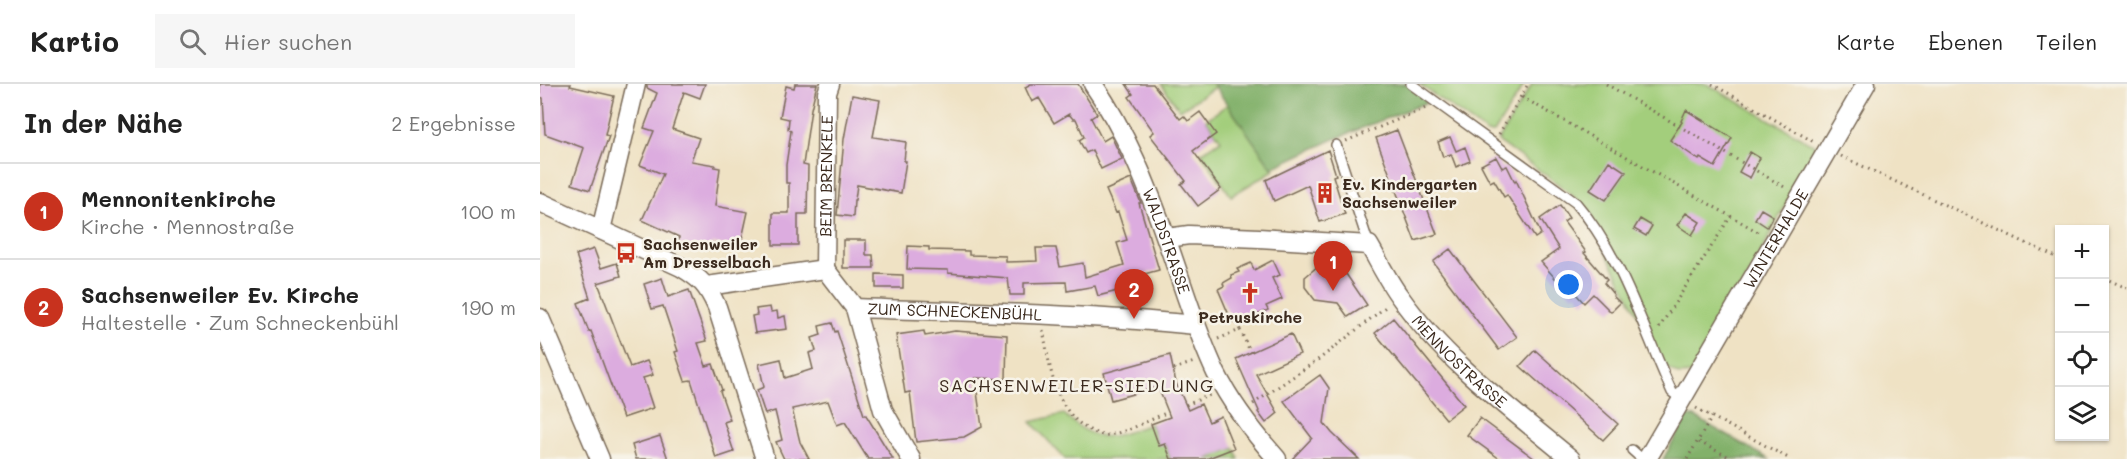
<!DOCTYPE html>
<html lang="de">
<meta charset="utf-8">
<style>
:root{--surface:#fff;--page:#f6f6f6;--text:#222;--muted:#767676;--line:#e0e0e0;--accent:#c8321e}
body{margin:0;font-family:Mali,sans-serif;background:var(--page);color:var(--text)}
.controls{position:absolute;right:18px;bottom:18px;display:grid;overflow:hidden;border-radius:0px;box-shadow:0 2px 4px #0004}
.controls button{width:54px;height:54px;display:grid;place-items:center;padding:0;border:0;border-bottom:2px solid var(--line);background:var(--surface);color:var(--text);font:30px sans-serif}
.you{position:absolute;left:1029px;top:201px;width:21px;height:21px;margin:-15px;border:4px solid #fff;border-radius:50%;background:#1a73e8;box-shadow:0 0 0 9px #1a73e833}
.badge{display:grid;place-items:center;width:39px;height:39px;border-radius:50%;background:var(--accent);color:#fff;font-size:20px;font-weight:700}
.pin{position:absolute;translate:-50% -50px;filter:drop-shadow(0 2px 3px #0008)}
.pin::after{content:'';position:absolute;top:32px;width:21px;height:18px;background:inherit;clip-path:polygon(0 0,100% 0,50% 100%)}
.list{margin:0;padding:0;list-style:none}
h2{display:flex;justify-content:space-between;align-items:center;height:78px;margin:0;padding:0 24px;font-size:26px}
h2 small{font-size:20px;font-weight:400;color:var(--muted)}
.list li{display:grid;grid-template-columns:39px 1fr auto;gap:18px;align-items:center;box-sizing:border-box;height:96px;padding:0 24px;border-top:2px solid var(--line)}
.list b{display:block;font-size:22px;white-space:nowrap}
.list p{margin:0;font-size:20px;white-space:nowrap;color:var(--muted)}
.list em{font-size:20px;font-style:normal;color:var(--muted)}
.icon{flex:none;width:33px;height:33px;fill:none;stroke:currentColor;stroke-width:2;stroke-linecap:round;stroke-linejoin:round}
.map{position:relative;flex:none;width:1587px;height:375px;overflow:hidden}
header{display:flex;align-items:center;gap:36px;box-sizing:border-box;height:84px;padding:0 30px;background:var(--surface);border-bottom:2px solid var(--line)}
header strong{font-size:28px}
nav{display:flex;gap:33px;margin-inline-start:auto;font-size:21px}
.search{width:420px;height:54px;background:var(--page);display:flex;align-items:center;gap:15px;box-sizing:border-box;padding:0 21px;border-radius:0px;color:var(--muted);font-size:22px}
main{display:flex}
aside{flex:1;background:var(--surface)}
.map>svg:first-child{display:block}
</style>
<header>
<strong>Kartio</strong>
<div class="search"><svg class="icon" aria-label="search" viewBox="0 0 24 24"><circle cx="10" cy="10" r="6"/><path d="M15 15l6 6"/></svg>Hier suchen</div>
<nav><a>Karte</a><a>Ebenen</a><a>Teilen</a></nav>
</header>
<main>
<aside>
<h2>In der Nähe<small>2 Ergebnisse</small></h2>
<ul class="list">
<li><span class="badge">1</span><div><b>Mennonitenkirche</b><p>Kirche · Mennostraße</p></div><em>100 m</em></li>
<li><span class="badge">2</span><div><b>Sachsenweiler Ev. Kirche</b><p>Haltestelle · Zum Schneckenbühl</p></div><em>190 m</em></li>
</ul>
</aside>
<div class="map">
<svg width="1587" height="375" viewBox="0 0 1587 375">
<rect width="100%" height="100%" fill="#f7f3e8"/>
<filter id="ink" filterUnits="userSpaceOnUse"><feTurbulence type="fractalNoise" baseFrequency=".0167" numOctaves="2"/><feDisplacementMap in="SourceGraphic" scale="12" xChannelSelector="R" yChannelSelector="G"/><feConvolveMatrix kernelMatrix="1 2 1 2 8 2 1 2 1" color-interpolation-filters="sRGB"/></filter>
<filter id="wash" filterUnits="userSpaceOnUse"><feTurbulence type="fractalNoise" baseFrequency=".008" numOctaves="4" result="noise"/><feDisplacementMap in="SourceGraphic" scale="24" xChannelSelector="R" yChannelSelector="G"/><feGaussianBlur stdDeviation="1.35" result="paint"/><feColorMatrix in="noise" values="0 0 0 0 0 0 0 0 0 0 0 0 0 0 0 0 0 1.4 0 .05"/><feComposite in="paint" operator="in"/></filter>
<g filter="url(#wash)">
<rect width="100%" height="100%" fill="#efe2c4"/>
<path fill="#a3ce7b" stroke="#6f7c4c" stroke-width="1.5" d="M621 0H673L675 3 640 26Z
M879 0H982L984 1 954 49H947Z
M992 0H1167L1276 62 1210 189 1152 290 1139 291 1125 283 1040 118 1025 105 958 57Z
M688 20 734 86 691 112 661 69 681 56 666 36Z
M524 330C559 363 570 354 611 340L619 361 625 360 631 375H525L491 338Z
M694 364 699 375H666Z"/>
<path fill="#82b16b" stroke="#5e6e44" stroke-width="1.5" d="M673 0H866L890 17 792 56 732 84Z
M1148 332 1155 333 1229 375H1123Z"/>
<g id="blocks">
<path fill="#dcacdf" d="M0 0H31L30 2 74 12 65 51 69 52 50 106 32 100 44 64 5 50 3 14 0 13Z
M107 0H165L160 14 144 8 132 45 159 54 151 77 175 81 174 83 180 84 175 122 208 128 200 164 172 159 171 166 138 161 139 153 102 136 123 90 100 81 114 47 104 44 117 9 107 4Z
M255 0H277L271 25 263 81 268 82 267 130H258V161H233V129H249V99H246V81L251 47 248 45 249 35 240 33 246 2 254 4Z
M491 0H538L557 30 551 34 563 57 571 52 582 75 561 85 552 66 546 69 539 56 544 53 536 35H533L529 30 514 39 499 14 492 18 490 14 485 3Z
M586 0H613L640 35 644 32 648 37 660 28 676 50 653 67 681 105 658 122 641 100 646 97 610 51 614 48 589 13 593 10Z
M312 11 340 16 333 53 366 58 364 77H366L361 109 317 101 315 116H314L313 133 297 131 304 55Z
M1146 26 1192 54 1175 83 1160 74 1159 76 1130 56 1142 38 1141 37Z
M857 46 897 150 875 157 836 54Z
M910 53 916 67 925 63 930 77 916 83 911 70 903 73 898 58Z
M788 66 796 91 793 92 805 130 780 138 768 101 734 117 726 96Z
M1210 68 1220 74 1210 94 1199 88Z
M956 73 962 84 967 82 975 98 976 96 1001 150 995 154 967 111 964 113 954 96 950 98 941 81Z
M1069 77 1086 88 1066 116 1050 106Z
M591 95 601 119H599L619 186 590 194 593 203 558 212 555 202 527 207 526 198 484 199V211H470L468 194 408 189V186L367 185 368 162 389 163V166L429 167V171L466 172V178L497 177 496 164H516L520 183 543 179 545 193 584 181 577 159 587 156 578 128 576 129 566 106Z
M1020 121 1029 134 1024 138 1046 168 1044 169 1067 196 1064 199 1074 211 1073 212 1080 219 1071 228 1053 210 1044 219 1036 210 1033 212 1021 201 1001 178 1019 165 1000 135Z
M1221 125 1233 132 1227 143 1215 135Z
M1146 129 1160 138 1152 151 1137 141Z
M1100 135 1112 142 1106 152 1094 145Z
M303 156H326V171H333L334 184H303Z
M54 165 61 184 77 179 81 192 58 199 90 283 107 277 113 291 103 294 113 324 83 334 51 247 49 248 38 219 50 214 36 171Z
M910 165 977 253 959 266 893 178Z
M733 176 740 191 732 194 742 215 726 222 728 226 702 238 700 235 692 238 678 205 684 202 683 199 692 194 691 191 699 188 697 185 711 179 714 186Z
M778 182 802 184 827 221 808 233 798 219 775 216 765 203V193Z
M336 190 363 191V204H336Z
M122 194 128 213 149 206 167 257 158 259 166 282 173 280 182 306 180 307 190 336 184 338 194 368 176 374 151 296 145 297 135 268 138 267 123 222 112 225 104 200Z
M230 223 231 228 237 227 238 234 245 232 247 245 215 249 212 232 217 231 216 225Z
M853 234 924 321 906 335 835 249Z
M292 239 295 248 297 247 324 331H326L353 375H328L305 338 297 341 288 317 252 325 260 358 269 375H244L236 358 242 356 235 327 225 330 217 306 224 303 219 280 241 275 245 294 273 285 269 269 276 267 272 254 281 251 279 242Z
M384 247 385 252 415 247 467 251 466 295 435 294 442 343 424 353 376 358 370 308 365 309 356 251Z
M751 250 760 270 716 290 738 329 726 339 718 328 719 327 696 275Z
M995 266 1078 340 1063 356 980 282Z
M630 271 636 299 648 326 661 320 669 338 681 332 694 364 666 375H631L625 360 619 362 611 340 630 333 618 303 571 316 564 289Z
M780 291 789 304 784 339 792 349 819 375H752L772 354 744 317Z
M940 334 995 375H960L927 351Z
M120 352 128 375H96L92 361Z"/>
</g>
</g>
<g filter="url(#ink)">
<use href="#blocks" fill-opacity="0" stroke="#7a6a58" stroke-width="1.5"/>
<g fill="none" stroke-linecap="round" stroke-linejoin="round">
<g stroke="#7a6a58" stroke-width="12">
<path id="lane" d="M871 0 1036 119C1083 174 1102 243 1132 308L1141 315
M796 61 829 161
M1092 366 1102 375"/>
</g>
<g stroke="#7a6a58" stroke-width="21">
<g id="street">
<path id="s1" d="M553 0C586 48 608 102 627 157 643 201 656 247 676 289 692 321 714 349 737 375"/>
<path d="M0 118 141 183C161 195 167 201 177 223L225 375"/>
<path d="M61 146 96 0"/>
<path id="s2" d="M627 154 649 151 719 154 829 161C839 178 848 197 860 213 905 277 971 325 1031 375"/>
<path id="s3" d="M285 185 287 9 290 0"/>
<path id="s4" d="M167 202 285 185 315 224C429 228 542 230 656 241"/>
<path d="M315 224 343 326 371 375"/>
<path d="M0 234 60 375"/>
<path id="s5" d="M1107 375 1326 0"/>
</g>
</g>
<path stroke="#7a6a58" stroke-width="3" stroke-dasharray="1.5 4.5" stroke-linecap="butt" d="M1066 0 1246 104
M1172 0 1274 58
M982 13 1220 149
M959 50 988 0
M806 57 886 24
M1301 72 1520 175
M1564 194 1587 204
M1119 244 1191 132
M503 246C510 281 513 323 546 344 552 347 560 352 568 351 588 348 609 336 628 328
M700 246 711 269
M678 255 700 246 696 236
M634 285 654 278
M713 320 782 273 848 221
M646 321 670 311
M1156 324 1250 375
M1159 358 1193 375
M1147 375 1172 333"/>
<use href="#lane" stroke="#fff" stroke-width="9"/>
<use href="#street" stroke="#fff" stroke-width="18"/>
</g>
</g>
<defs>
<g id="building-bare" transform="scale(1.62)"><path d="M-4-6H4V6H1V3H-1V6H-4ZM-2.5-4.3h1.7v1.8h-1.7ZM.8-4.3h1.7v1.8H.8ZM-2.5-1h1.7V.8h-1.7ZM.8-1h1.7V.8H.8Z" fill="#c8321e" stroke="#f7f3e8" stroke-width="2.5" paint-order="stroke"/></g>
<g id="bus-bare" transform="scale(1.62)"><path d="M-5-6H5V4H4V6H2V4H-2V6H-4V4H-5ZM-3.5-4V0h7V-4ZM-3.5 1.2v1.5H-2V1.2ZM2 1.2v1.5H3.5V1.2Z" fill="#c8321e" stroke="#f7f3e8" stroke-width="2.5" paint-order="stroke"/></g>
<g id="church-bare" transform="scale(1.62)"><path d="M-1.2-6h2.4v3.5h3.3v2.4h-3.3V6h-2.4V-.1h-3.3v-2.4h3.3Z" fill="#c8321e" stroke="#f7f3e8" stroke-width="2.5" paint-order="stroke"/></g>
</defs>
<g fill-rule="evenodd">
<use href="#building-bare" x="785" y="109"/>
<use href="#bus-bare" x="86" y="169"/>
<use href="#church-bare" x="710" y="209"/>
</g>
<g text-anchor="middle" stroke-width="5" stroke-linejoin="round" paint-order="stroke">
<g font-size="16" fill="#3b2a1e" stroke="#f7f3e8">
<text dy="6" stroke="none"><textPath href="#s3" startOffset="93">BEIM BRENKELE</textPath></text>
<text dy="6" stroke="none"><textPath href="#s5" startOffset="255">WINTERHALDE</textPath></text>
<text dy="6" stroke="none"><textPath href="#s1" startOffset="174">WALDSTRASSE</textPath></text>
<text dy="6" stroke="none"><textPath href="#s4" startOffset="268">ZUM SCHNECKENBÜHL</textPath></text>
<text dy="6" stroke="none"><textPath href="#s2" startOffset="351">MENNOSTRASSE</textPath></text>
</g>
<g font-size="16" font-weight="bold" fill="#3b2a1e" stroke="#f7f3e8" text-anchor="start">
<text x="802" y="106">Ev. Kindergarten<tspan x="802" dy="18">Sachsenweiler</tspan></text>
<text x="103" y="166">Sachsenweiler<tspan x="103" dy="18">Am Dresselbach</tspan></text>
<text x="710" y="239" text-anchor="middle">Petruskirche</text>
</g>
<g font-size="18" letter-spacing="1.5" fill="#3b2a1e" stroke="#f7f3e8">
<text x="537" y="308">SACHSENWEILER-SIEDLUNG</text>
</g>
</g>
</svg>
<div class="controls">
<button>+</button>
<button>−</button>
<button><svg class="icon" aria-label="locate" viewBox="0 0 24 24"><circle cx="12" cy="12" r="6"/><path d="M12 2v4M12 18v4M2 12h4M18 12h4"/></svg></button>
<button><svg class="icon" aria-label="layers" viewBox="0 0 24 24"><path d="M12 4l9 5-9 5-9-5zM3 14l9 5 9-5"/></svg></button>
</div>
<div class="you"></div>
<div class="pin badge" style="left:793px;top:207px">1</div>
<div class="pin badge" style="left:594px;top:235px">2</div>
</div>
</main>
